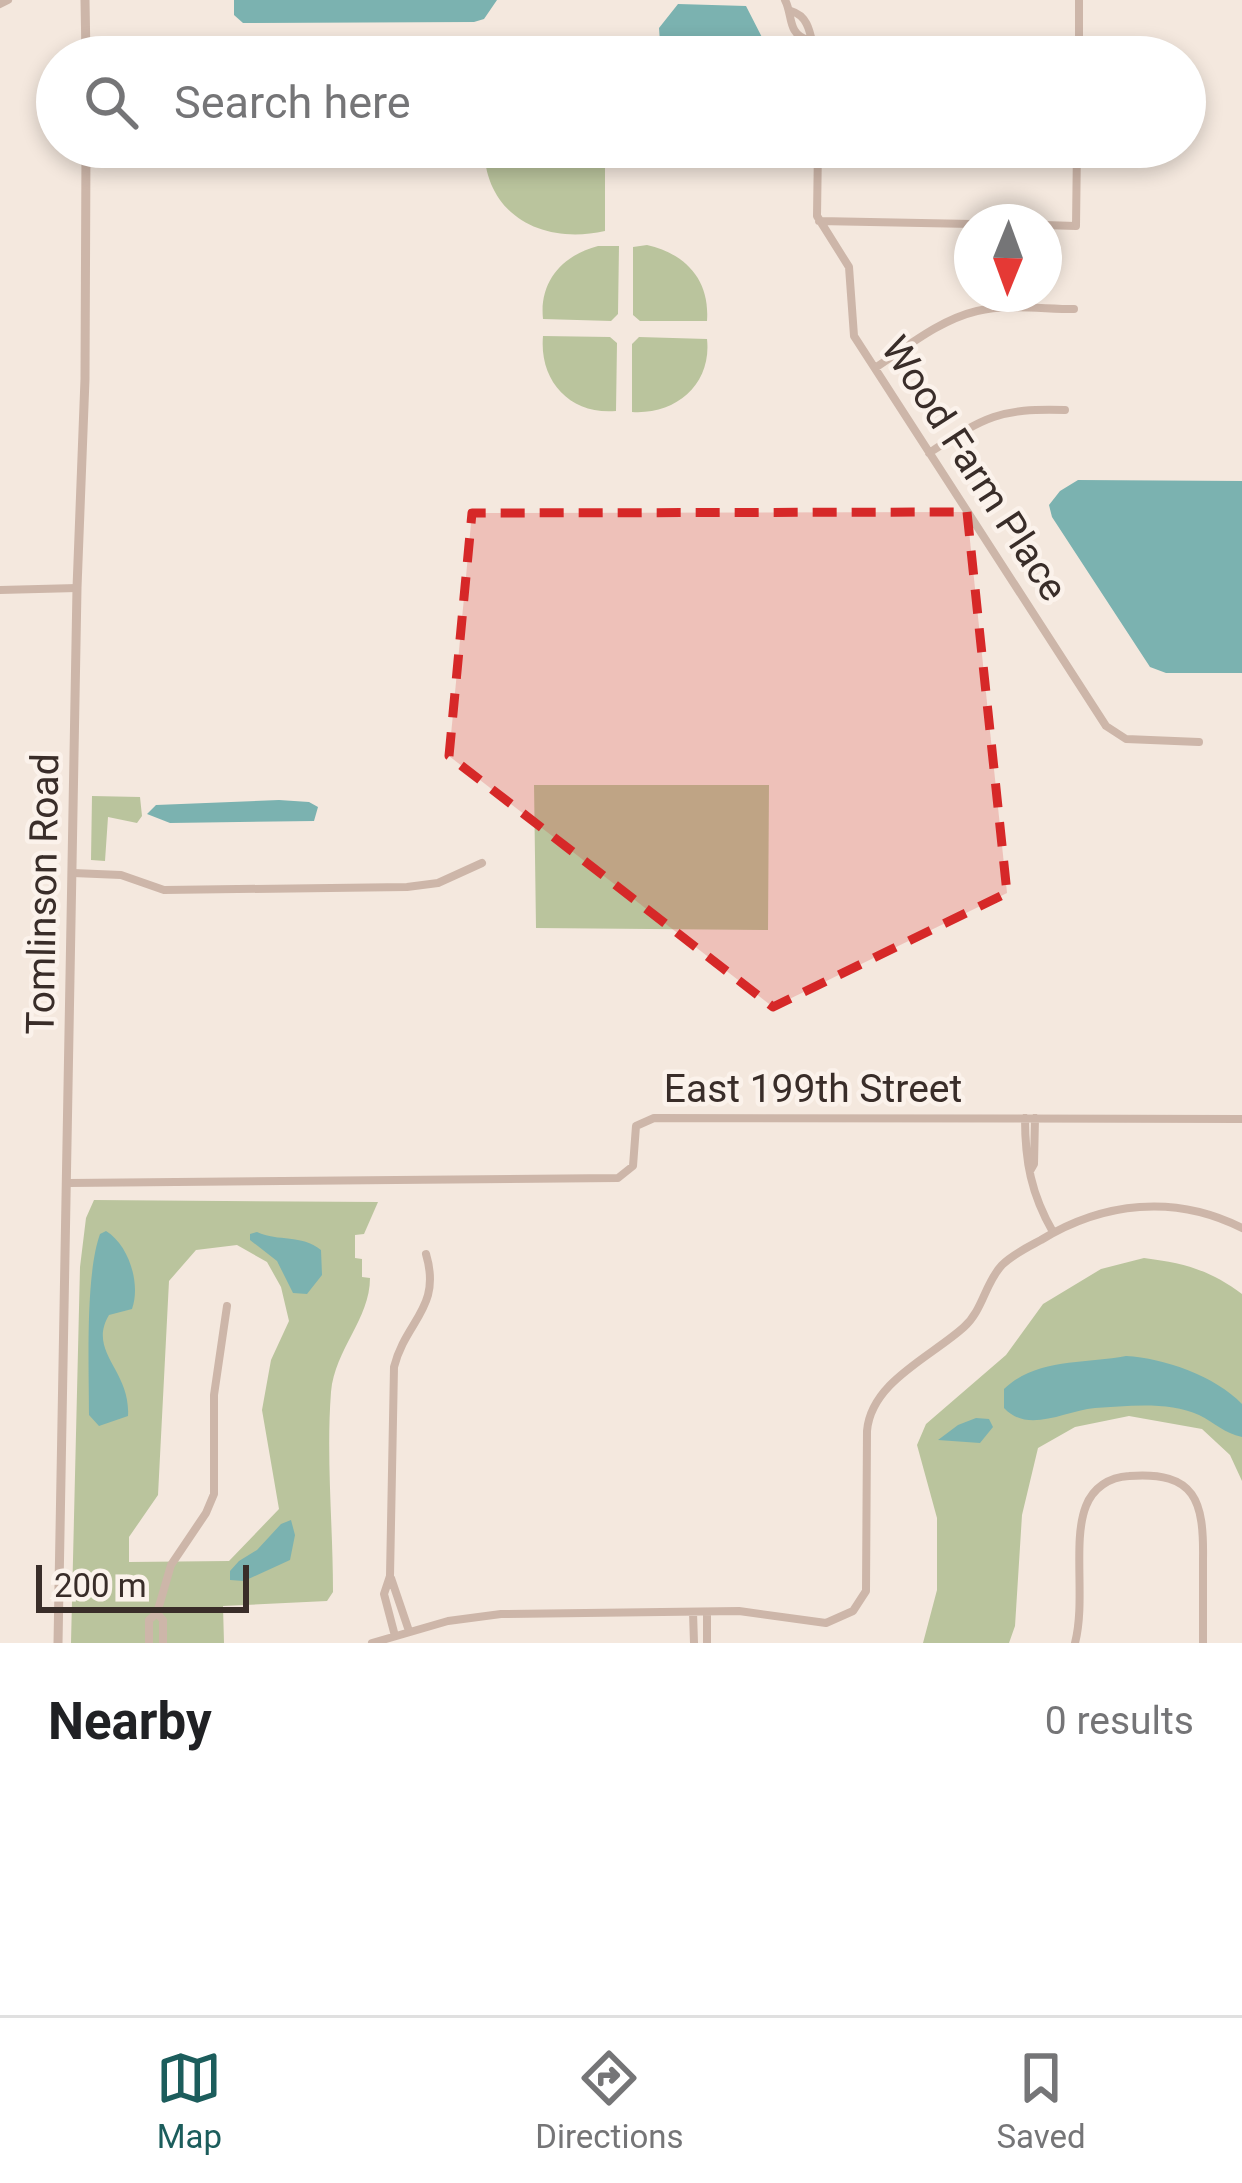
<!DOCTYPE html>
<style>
:root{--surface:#fff;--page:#f2f2f2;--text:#202124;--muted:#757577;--line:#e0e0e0;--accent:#1c5d5c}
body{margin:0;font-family:Roboto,sans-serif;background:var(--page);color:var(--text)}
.compass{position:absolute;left:954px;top:204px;width:108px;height:108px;border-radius:50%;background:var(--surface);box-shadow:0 6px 18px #0003;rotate:181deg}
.scale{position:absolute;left:36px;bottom:30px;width:213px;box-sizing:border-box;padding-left:12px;border:6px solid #392d29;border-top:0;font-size:33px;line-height:42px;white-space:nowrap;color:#392d29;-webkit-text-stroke:9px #fbf2eb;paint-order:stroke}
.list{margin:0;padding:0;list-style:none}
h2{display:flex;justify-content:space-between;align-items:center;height:156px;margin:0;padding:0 48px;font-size:51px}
h2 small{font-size:39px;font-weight:400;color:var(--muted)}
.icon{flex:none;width:66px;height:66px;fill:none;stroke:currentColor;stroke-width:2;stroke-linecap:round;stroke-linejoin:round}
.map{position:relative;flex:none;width:1242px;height:1643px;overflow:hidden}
.search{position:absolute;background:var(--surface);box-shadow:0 6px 18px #0003;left:36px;right:36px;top:36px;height:132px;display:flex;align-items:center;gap:30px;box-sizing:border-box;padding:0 42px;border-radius:66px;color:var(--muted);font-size:45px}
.sheet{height:372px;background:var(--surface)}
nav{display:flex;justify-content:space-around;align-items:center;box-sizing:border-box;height:168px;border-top:3px solid var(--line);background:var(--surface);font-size:33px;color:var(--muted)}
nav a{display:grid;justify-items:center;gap:6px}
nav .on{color:var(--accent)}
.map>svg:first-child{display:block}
</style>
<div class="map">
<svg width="1242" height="1643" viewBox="0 0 1242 1643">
<rect width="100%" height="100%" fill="#f4e8de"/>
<path fill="#bac49d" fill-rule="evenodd" d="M484 147H605V231C543 245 485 216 484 147Z
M647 245C686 254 710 280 707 321H640L633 315V247Z
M598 246H619L618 314 611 321 543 319C539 281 563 255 598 246Z
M543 336 610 337 617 343 616 411C570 415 539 381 543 336Z
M639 337 707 339C712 384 676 415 632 412V344Z
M534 785H769L768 930 536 928Z
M92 796 140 797 142 816 137 823 108 817 105 861 91 860Z
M94 1200 378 1202 364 1234 355 1235V1258L362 1259V1277L370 1278C370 1319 335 1349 331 1392 326 1457 333 1526 333 1592L327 1601 223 1606 224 1643H71L80 1267 86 1218ZM237 1245 267 1262 281 1287 289 1321 271 1360 262 1410 279 1509 229 1561 129 1562V1537L158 1495 169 1281 196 1250Z
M1144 1258C1184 1263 1210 1270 1242 1294V1481L1230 1455 1202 1429 1129 1416 1075 1427 1038 1448 1022 1515 1015 1626 1009 1643H923L937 1590V1518L917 1445 926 1424 1006 1355 1043 1304 1101 1269Z"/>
<path fill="#7bb2b0" d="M234 0H497L484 19 474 22 243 23 234 15Z
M678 4 746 6 772 57H661L659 28Z
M1078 480 1242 481V673H1166L1150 667 1052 517 1049 505 1060 491Z
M279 800 309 802 318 807 314 821 170 823 147 814 156 805Z
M106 1231C129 1245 141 1284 132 1309L109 1315C87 1352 131 1370 128 1416L99 1426 89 1415C89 1368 85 1276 100 1234Z
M257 1232C279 1242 301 1234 321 1250L322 1275 307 1294 293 1293 277 1261 250 1240V1234Z
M1126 1356C1164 1358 1215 1376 1242 1404V1437C1224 1433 1215 1423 1199 1415 1169 1401 1127 1406 1095 1408 1064 1411 1028 1434 1004 1408V1389C1036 1358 1084 1364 1126 1356Z
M976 1418 989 1419 993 1427 980 1443 938 1440 958 1425Z
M291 1520 295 1535 290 1560 244 1581 230 1580V1571L239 1561 257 1550 281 1524Z"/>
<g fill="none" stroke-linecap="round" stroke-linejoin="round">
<path stroke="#cdb6a9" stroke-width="8" d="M785 0C793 15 787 34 808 40
M0 4 8 0
M791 11C812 17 810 40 816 57
M813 49 1079 53
M1079 56V0
M818 147 817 216 849 267 854 336 1106 726 1126 739 1199 742
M819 221 972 224
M1044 225 1076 226 1077 147
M875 368C907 347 939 320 977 311 1008 304 1042 309 1074 309
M929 453C985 417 998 408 1065 410
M0 590 77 588
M73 873 121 875 164 890 407 887 438 883 482 863
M1025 1118C1025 1161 1031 1194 1053 1232
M1030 1171 1034 1164 1035 1118
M69 1183 618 1178 633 1166 636 1126 654 1118 1242 1119
M391 1578 409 1631
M693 1612 694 1643
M157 1613 163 1620V1643
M395 1636 384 1594 390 1576 394 1367C406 1320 442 1308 426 1254
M149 1643V1620L157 1613 171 1565 206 1513 214 1494V1395L227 1306
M372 1643 448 1621 501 1614 739 1611 826 1623 853 1611 866 1591 867 1431C871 1382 931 1357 964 1327 983 1310 985 1283 1002 1265 1013 1254 1028 1247 1041 1240 1103 1202 1175 1194 1242 1228
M707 1643V1612
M1075 1643C1086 1601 1072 1541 1086 1506 1093 1488 1109 1477 1129 1476 1196 1471 1204 1501 1203 1560 1203 1588 1203 1615 1203 1643"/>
<path stroke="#cdb6a9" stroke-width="9" d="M85 0 86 57
M58 1643 77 588 85 379 86 147"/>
</g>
<path fill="#d62828" fill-opacity="0.2" stroke="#d62828" stroke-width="9" stroke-dasharray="24 15" stroke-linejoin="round" d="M967 512 1007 893 773 1007 449 756 472 513Z"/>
<g text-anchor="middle" stroke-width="9" stroke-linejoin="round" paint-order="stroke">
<g font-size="39" fill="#392d29" stroke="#fbf2eb">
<text transform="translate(975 468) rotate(57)" y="14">Wood Farm Place</text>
<text transform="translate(42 894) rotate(-89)" y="14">Tomlinson Road</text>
<text x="813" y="1102">East 199th Street</text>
</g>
</g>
</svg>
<svg class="compass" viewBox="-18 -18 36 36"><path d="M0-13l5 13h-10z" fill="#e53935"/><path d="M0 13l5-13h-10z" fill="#757577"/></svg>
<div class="scale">200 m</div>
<div class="search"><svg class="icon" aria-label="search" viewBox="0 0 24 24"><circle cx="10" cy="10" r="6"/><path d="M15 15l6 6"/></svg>Search here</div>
</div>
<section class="sheet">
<h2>Nearby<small>0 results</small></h2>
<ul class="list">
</ul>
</section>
<nav>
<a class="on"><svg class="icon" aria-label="map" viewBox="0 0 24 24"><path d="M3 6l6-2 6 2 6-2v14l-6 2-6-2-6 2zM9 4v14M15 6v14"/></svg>Map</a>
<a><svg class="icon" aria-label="directions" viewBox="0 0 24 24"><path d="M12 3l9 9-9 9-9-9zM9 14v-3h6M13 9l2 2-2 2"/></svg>Directions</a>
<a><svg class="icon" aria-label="saved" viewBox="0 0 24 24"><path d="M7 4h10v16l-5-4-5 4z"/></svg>Saved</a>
</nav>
